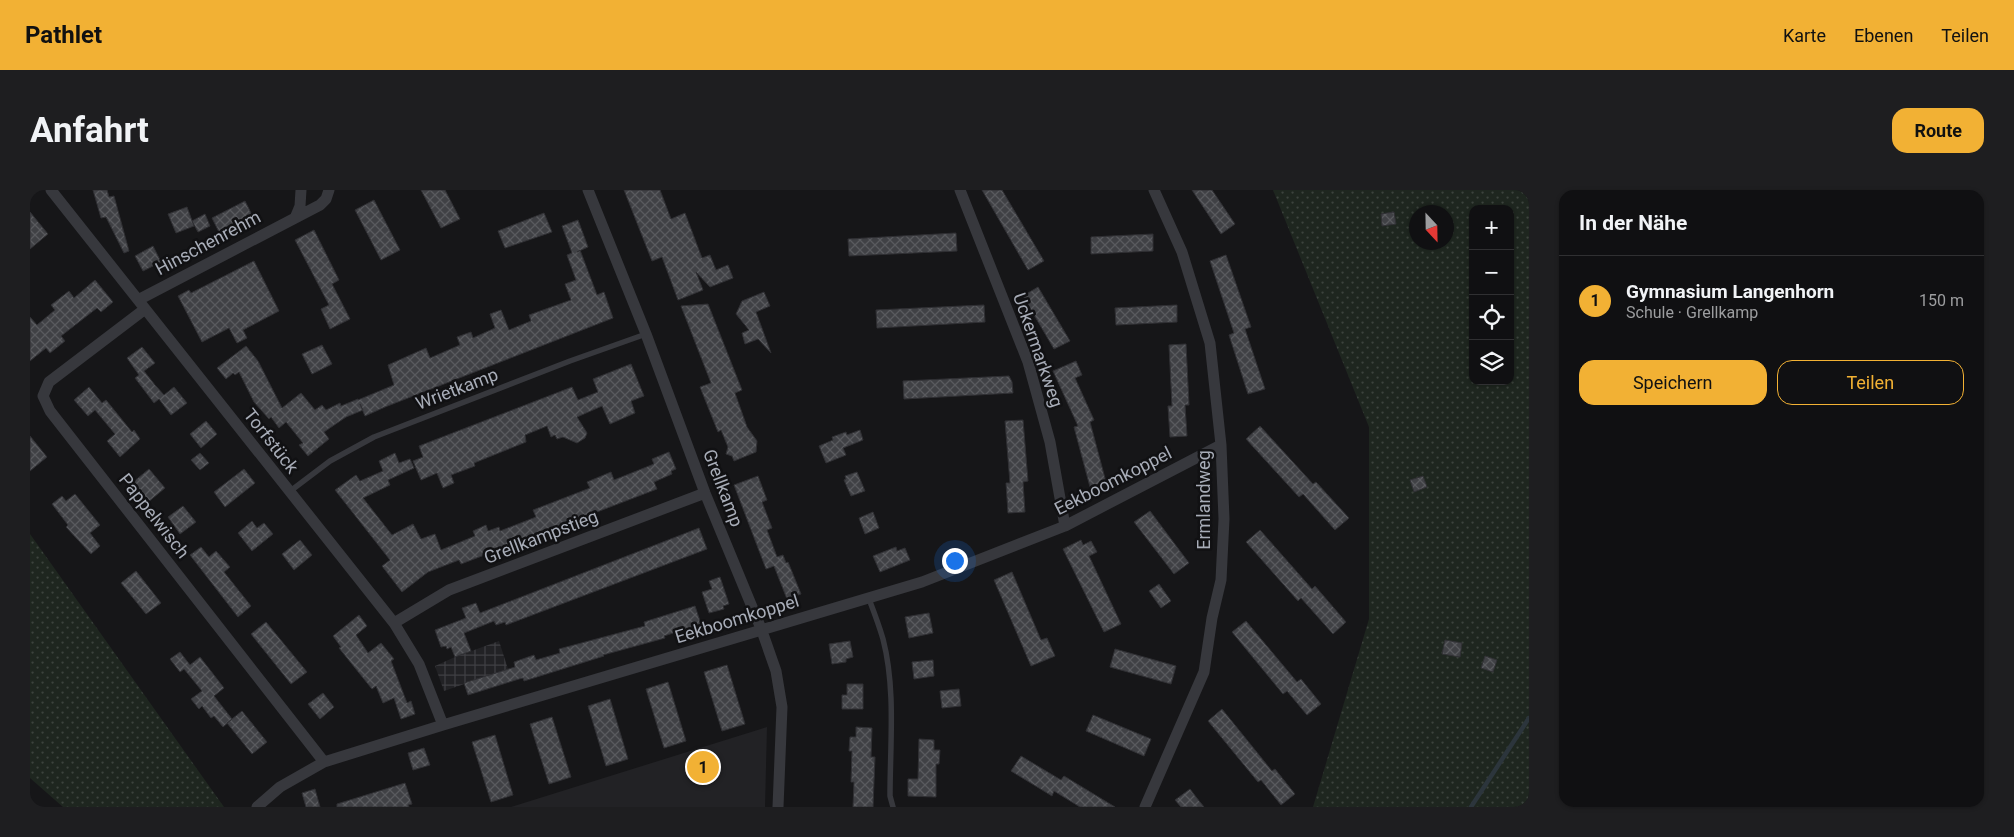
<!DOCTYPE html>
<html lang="de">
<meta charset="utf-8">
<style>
:root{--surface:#101012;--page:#1e1e20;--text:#f1f3f6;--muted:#9c9d9f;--line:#303032;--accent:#f2b134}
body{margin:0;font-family:Roboto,sans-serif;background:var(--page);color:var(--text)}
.controls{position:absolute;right:15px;top:15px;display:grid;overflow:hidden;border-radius:10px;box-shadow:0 1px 4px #0004}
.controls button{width:45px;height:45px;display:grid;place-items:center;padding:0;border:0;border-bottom:1px solid var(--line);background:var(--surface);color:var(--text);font:25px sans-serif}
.compass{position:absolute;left:1379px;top:15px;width:45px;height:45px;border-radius:50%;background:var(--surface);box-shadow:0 1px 4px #0004;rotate:158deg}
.you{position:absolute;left:924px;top:370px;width:18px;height:18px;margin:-12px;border:4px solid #fff;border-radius:50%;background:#1a73e8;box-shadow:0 0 0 8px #1a73e833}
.badge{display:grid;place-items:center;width:32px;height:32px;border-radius:50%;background:var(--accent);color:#111;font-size:16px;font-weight:700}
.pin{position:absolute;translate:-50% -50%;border:2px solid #fff;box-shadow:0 1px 5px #0006}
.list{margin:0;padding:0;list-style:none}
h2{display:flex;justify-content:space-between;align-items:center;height:65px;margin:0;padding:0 20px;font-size:21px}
h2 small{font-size:16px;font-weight:400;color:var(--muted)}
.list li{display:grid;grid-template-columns:32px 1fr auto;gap:15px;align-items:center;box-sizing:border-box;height:90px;padding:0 20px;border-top:1px solid var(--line)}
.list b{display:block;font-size:19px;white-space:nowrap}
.list p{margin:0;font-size:16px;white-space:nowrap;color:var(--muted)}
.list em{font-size:16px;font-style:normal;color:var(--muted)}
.actions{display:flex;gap:10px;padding:15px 20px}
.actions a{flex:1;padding:11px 0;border:1px solid var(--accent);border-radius:15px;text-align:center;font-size:18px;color:var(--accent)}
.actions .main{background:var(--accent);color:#111}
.icon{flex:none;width:28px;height:28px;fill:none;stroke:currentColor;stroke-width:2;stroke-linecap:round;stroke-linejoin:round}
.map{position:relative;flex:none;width:1499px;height:617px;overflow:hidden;border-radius:15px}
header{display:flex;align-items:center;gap:30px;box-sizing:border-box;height:70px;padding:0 25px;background:var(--accent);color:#111}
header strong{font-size:24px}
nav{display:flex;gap:28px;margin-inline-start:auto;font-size:18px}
.intro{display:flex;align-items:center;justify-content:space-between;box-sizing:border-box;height:120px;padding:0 30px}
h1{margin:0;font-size:35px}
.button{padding:12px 22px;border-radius:15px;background:var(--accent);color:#111;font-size:18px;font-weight:700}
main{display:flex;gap:30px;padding:0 30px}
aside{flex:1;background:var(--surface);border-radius:15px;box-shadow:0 1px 4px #0004}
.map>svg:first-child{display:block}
</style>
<header>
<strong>Pathlet</strong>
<nav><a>Karte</a><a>Ebenen</a><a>Teilen</a></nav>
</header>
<div class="intro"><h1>Anfahrt</h1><a class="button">Route</a></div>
<main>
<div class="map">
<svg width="1499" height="617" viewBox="0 0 1499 617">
<defs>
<pattern id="industrial-grid" width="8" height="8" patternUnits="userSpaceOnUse" patternTransform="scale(1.25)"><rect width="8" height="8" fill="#222225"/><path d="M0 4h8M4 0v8" fill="none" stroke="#3f3f43"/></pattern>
<pattern id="park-dots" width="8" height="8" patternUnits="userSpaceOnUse" patternTransform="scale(1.25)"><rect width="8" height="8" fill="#1e261f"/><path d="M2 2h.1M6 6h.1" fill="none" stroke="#3c433d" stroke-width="1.8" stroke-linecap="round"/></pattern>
<pattern id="building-cross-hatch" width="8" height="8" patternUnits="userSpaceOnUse" patternTransform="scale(1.25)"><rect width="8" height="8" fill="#404145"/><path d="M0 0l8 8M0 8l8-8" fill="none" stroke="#595a5e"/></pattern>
</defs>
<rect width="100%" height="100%" fill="#161618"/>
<path fill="#222225" d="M737 537 735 617H481Z"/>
<path fill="url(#industrial-grid)" d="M469 451 478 479 414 501 405 476 425 467Z"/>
<path fill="url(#park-dots)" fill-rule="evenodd" d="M1243 0H1499V617H1283L1339 429V237ZM1443 19H1480V191H1443ZM1386 22H1416V52H1386Z
M0 344 194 617H33L0 588Z"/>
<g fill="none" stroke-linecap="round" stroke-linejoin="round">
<path stroke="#2c353c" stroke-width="4.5" d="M1441 617 1499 528"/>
</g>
<path fill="url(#building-cross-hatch)" stroke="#303034" d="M63 0H77L79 7 84 6 99 61 94 63 76 27 71 28Z
M391 0H415L430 29 411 38Z
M594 0H630L641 29 655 23 672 68 680 65 686 80 698 75 703 88 680 97 666 82 673 100 648 110 632 67 622 71Z
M952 0H972L1014 71 998 80Z
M1162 0H1182L1205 34 1191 44Z
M344 10 370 60 351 70 325 20Z
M215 11 223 27 190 44 182 28Z
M157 17 164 36 146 43 138 24Z
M0 22 18 44 0 59Z
M1364 22 1366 34 1352 36 1351 24Z
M514 23 522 42 475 58 468 41Z
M175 24 180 36 168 42 162 31Z
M548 30 558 57 547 62 550 60 567 105 574 102 583 128 355 217 335 226 330 214 333 220 316 227 294 242 299 249 278 266 269 255 273 253 256 232 249 238 241 227 239 229 224 212 209 182 205 185 203 183 196 189 187 178 216 156 228 171 252 218 271 203 285 220 292 215 296 220 310 213 311 216 328 209V210L364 195 358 175 396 158 400 168 430 155 427 147 441 142 443 148 465 138 460 124 471 120 479 140 501 131 499 125 541 110 535 94 546 90 537 65 542 63 532 36Z
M284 40 309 90 302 94 320 129 300 139 291 119 299 115 265 50Z
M926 43 927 61 819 66 818 49Z
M1123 44V61L1061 64V47Z
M123 56 131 72 113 81 105 66Z
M1196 65 1221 137 1215 139 1235 199 1218 204 1199 145 1204 143 1180 71Z
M224 71 249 121 213 140 217 148 207 153 199 138 172 152 148 106 159 100 161 103Z
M65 90 83 112 71 122 67 118 31 146 35 151 20 163 16 158 0 171V127L7 135 25 120 21 115 39 101 44 108Z
M1008 97 1040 151 1024 159 993 106Z
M734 102 740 116 726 122 741 163 728 149 715 154 712 143 719 140 706 124 712 111Z
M678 114 712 200 705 203 717 237 727 251 726 262 704 271 702 266 696 264 698 257 691 240 688 242 670 197 681 193 651 116Z
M954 115 955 132 847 138 846 120Z
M1147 115V132L1086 135 1085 118Z
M1156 154 1159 215H1155L1157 246 1140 247 1138 216H1142L1139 155Z
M292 155 302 174 282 184 272 164Z
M112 157 125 173 114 181 125 195 134 205 144 197 157 213 141 225 129 209 124 213 105 188 109 185 97 168Z
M1046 171 1052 185 1045 188 1064 230 1060 232 1076 292 1060 297 1044 237 1048 236 1023 181Z
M601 174 614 206 601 211 605 223 580 234 572 216 547 227 557 243 555 248 547 253 533 247 527 249 525 245 521 247 517 236 495 245 496 252 444 273 445 276 421 285 424 293 413 298 407 283 391 290 383 271 393 267 389 256 542 197 548 210 568 202 563 189Z
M979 186 982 192 983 203 874 209 873 191Z
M59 197 72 213 76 210 102 242 104 240 110 249 90 267 77 251 85 244 65 220 58 226 44 210Z
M993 230 998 291 993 292 995 322 978 323 976 293H980L975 231Z
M176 231 187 244 171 258 160 244Z
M1230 236 1283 294 1286 292 1319 328 1305 340 1273 304 1269 307 1216 249Z
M830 240 833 250 813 258 816 265 796 273 789 256 803 250 802 247 816 242 817 245Z
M0 246 17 267 0 281Z
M639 262 646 279 641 281 642 284 624 292 627 299 431 374 429 370 398 382 372 402 352 376 360 370 305 300 326 285 330 291 353 281 349 271 365 263 369 273 380 269 384 278 358 290 360 295 333 308 362 345 383 334 391 349 405 344 411 360 445 346 443 341 456 335 458 341 469 337 470 341 506 327 503 320 560 298 557 292 581 282 584 290 624 274 622 269Z
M170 263 179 273 170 280 161 270Z
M119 279 135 298 117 313 102 293Z
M214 279 225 293 195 317 184 302Z
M827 282 835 301 821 306 814 290 816 289 815 286Z
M728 286 737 310 732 312 742 338 737 340 747 367 753 365 756 373 758 372 771 404 757 409 744 376 736 379 704 295Z
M1393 286 1397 297 1384 302 1380 290Z
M45 304 70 335 60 343 70 356 61 364 36 337 38 335 22 314 32 306 36 311Z
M153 316 166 332 150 344 138 327Z
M1120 321 1159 373 1144 384 1104 332Z
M843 322 849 338 835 344 829 328Z
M222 331 227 338 234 333 243 344 222 361 208 343Z
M669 338 677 359 476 435 475 432 466 435 464 431 434 443 441 461 425 467 421 457 417 459 416 456 411 457 405 440 436 428 432 418 446 413 450 423Z
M1230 340 1282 399 1285 396 1316 432 1303 444 1271 408 1268 411 1216 352Z
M270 350 282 365 264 380 252 364Z
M1051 350 1053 355 1061 351 1067 362 1059 366 1091 434 1074 442 1033 359Z
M171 357 179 367 186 361 200 377 194 382 221 416 208 427 160 365Z
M866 357 867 361 875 358 880 370 850 382 843 366Z
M106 381 131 413 116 424 91 393Z
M982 382 1011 450 1017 448 1025 466 1001 476 964 390Z
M690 387 699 414 693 416 694 419 679 423 672 402 682 399 679 391Z
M1129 394 1141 411 1131 418 1119 401Z
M665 416 671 434 634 446 635 448 573 465 574 466 494 491 493 488 489 489 438 505 434 493 485 477 484 472 504 465 506 470 530 463 529 459 615 436 614 432Z
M899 423 903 443 879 448 875 427Z
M329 425 337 436 326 445 338 463 351 453 364 469 361 471 377 513 381 511 385 524 371 529 364 508 353 513 346 496 342 499 309 458 311 457 303 446Z
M1216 431 1267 492 1271 489 1291 514 1277 525 1257 501 1253 504 1202 442Z
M236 432 277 482 261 494 221 444Z
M1415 450 1432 453 1430 467 1412 464Z
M820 451 823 467 816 469V472L802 474 799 454Z
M1085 459 1146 476 1141 494 1080 477Z
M150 462 160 475 170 467 194 498 184 506 202 529 193 537 184 526 181 528 172 516 169 519 161 509 172 501 154 479 150 482 140 469Z
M1455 466 1467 470 1463 482 1451 478Z
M903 470 904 486 884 489 882 472Z
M697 475 715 534 692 541 674 482Z
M638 492 656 551 634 558 616 499Z
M817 494H833V519H812V505H817Z
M929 499 931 516 912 518 910 501Z
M293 503 304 517 290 529 278 514Z
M580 509 598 569 576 576 558 516Z
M1192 519 1242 581 1245 579 1265 604 1251 615 1231 590 1228 592 1178 531Z
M212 521 237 552 222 564 197 533Z
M1063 525 1121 549 1114 566 1056 541Z
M522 527 541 587 519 594 500 534Z
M826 537 842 538 841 567H845L843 617H823L824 592H821L822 561H819L820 547H826Z
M465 545 483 605 461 612 442 552Z
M889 549 904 550V560H910L909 574H906V607L878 606V589H888Z
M394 558 400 575 383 580 378 563Z
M991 566 1031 590 1034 586 1085 617H1050L1024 601 1022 606 981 581Z
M375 593 382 614 378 615 379 617H307V614Z
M285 599 290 617H276L272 603Z
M1160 599 1166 607 1174 617H1151L1145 610Z"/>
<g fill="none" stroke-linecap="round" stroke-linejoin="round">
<path stroke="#37383d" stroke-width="5.5" d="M259 302 300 271 344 247 540 171 616 144
M839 409C844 422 849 435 853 449 866 499 860 555 860 606L863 617"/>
<path stroke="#37383d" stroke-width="11" d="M21 0 364 433 389 474 413 535
M558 0 616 144 675 303 732 441 746 481 752 517 748 617
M930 0 998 172 1020 252 1035 336
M265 28 270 16 271 0
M108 110 290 15 296 9 299 0
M115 119 19 192 13 206 20 221 294 572
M364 433 419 400 675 303
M227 617 250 597 294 572 413 535 892 392 1035 336 1191 255
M1115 617 1174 482 1182 428 1191 390 1194 329 1191 255 1180 153 1152 62 1124 0"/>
</g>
<g text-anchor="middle" stroke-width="5" stroke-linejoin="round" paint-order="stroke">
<g font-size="18" fill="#a8adb8" stroke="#111113">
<text transform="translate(178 53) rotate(-28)" y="6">Hinschenrehm</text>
<text transform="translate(1008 160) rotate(71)" y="6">Uckermarkweg</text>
<text transform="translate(427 199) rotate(-21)" y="6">Wrietkamp</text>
<text transform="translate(241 251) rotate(52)" y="6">Torfstück</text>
<text transform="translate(1083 291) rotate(-27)" y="6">Eekboomkoppel</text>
<text transform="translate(693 298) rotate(69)" y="6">Grellkamp</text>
<text transform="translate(1174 310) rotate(-90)" y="6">Ermlandweg</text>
<text transform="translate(124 326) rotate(52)" y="6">Pappelwisch</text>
<text transform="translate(511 347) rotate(-21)" y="6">Grellkampstieg</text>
<text transform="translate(707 429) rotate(-17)" y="6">Eekboomkoppel</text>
</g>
</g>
</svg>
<div class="controls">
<button>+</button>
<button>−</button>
<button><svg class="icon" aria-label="locate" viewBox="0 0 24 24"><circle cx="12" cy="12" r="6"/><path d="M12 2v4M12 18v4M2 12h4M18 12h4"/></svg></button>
<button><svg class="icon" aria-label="layers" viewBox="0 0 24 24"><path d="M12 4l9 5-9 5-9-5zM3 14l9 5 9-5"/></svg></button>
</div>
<svg class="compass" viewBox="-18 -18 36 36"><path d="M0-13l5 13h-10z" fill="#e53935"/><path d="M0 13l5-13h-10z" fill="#9c9d9f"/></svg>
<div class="you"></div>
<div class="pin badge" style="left:673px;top:577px">1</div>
</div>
<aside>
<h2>In der Nähe<small></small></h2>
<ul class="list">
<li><span class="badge">1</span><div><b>Gymnasium Langenhorn</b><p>Schule · Grellkamp</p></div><em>150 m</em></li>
</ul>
<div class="actions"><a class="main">Speichern</a><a>Teilen</a></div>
</aside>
</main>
